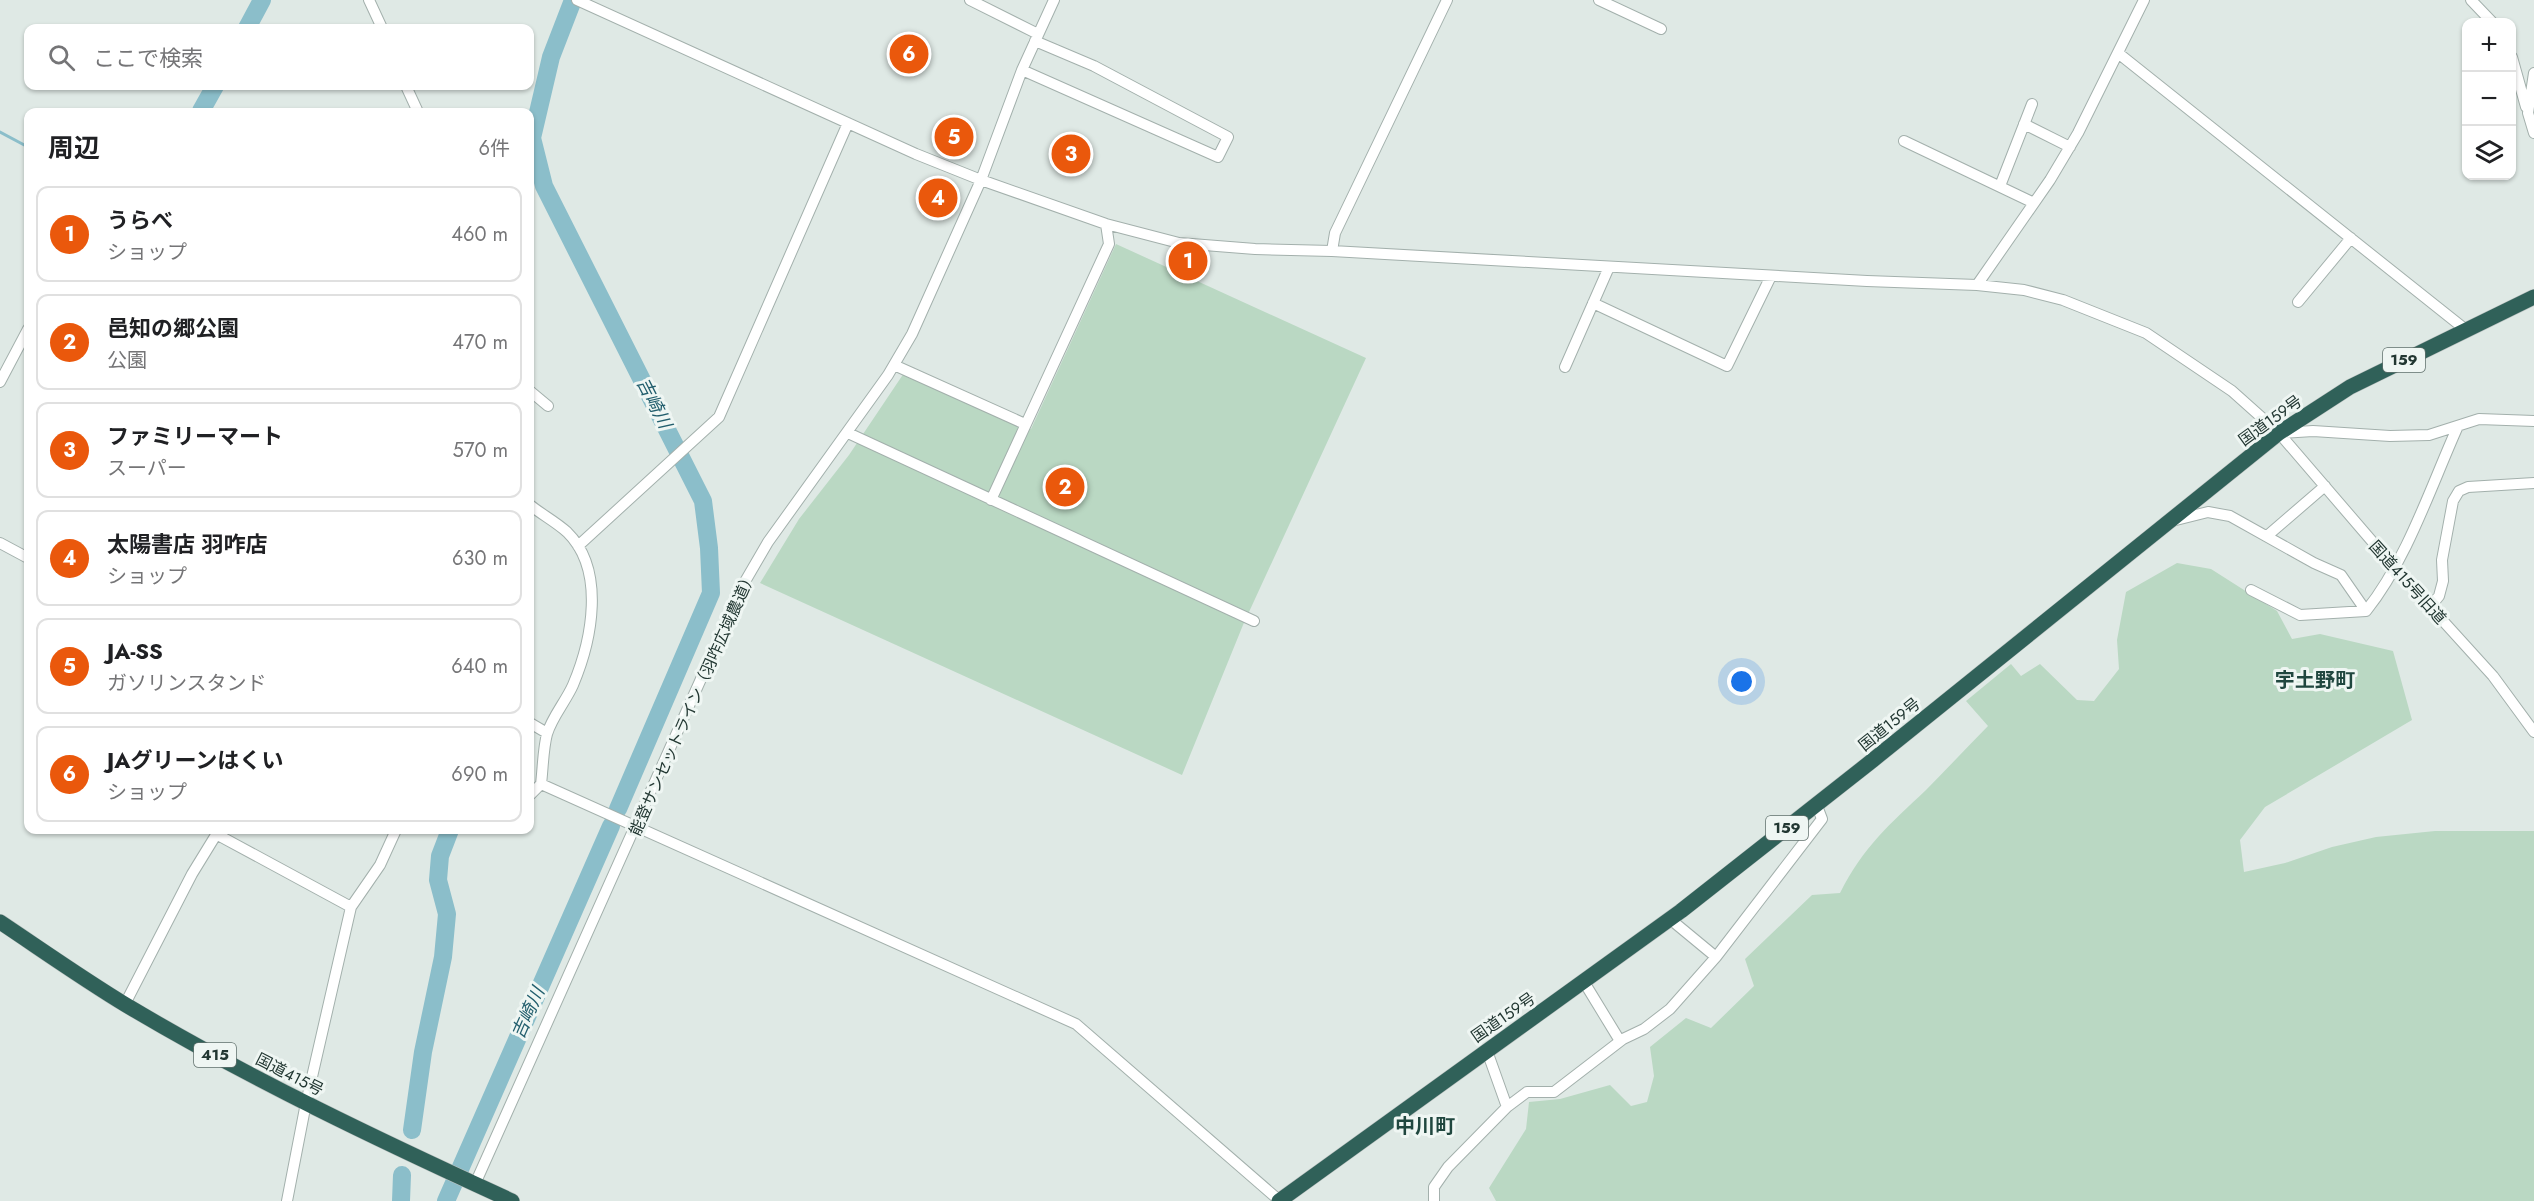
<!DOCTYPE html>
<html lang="ja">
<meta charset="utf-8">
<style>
:root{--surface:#fff;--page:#f6f6f6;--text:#202124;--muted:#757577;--line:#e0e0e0;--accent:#ea580c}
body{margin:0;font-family:Jost,"Noto Sans JP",sans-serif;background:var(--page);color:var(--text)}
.controls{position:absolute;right:18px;top:18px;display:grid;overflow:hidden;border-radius:12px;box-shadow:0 2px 4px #0004}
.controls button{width:54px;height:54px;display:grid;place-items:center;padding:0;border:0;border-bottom:2px solid var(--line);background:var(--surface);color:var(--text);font:30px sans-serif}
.you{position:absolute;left:1742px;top:682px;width:21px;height:21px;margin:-15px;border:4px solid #fff;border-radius:50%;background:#1a73e8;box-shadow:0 0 0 9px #1a73e833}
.badge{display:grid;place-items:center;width:39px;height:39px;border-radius:50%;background:var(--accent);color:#fff;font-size:20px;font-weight:700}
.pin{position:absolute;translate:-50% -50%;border:3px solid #fff;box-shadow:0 2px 6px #0006}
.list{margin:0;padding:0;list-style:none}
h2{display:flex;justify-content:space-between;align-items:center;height:78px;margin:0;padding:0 24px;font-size:26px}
h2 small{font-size:20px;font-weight:400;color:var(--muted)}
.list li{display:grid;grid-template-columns:39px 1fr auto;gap:18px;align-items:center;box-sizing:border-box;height:96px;margin:0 12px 12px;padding:0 12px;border:2px solid var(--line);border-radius:12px}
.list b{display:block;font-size:22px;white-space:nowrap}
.list p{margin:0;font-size:20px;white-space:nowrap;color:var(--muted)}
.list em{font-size:20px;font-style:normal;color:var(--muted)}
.icon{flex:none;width:33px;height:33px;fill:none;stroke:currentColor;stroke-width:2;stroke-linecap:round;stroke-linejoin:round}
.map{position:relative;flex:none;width:2534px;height:1201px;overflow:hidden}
.search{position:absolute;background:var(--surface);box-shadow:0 2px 4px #0004;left:24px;top:24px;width:510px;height:66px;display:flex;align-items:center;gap:15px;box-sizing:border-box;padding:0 21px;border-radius:12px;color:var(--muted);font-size:22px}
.panel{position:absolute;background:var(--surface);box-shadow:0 2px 4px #0004;left:24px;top:108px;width:510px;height:726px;border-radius:12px}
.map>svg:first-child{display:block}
</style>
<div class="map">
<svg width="2534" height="1201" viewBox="0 0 2534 1201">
<rect width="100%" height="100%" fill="#dfe9e5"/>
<path fill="#bad8c3" d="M1116 244 1366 358 1243 625 1182 775 760 583 799 519 849 455 904 373 1031 429Z
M2177 563 2211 569 2277 611 2292 639 2320 634 2393 651 2412 720 2265 807 2240 840 2244 872 2285 863 2332 847 2376 837 2435 831H2534V1201H1496L1489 1188 1526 1129 1529 1102 1560 1099 1610 1085 1631 1106 1647 1102 1654 1076 1650 1047 1686 1018 1711 1028 1754 986 1745 959 1812 895 1840 893C1864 846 1889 825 1926 790 1947 769 1967 747 1988 726L1966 701 2011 664 2021 676 2040 664 2077 700 2094 701 2119 669 2117 640 2126 592Z"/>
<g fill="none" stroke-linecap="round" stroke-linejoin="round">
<path stroke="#8bbeca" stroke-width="3" d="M201 112V111
M0 132 28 147"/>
<path stroke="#8bbeca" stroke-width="18" d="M573 0 551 57 532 138 544 186 703 501 709 548 711 593 618 809
M247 28 262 0
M203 112 201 111 215 86
M412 1130 423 1052 443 957 447 914 438 880 440 856 450 830
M401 1201 402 1175
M446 1201 611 826"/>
<g stroke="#a3b0ac" stroke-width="12">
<path id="minor" d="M369 0 382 28
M577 0 916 154 981 180 1106 224 1179 243 1255 249 1332 251 1867 281 1977 285 2024 290 2063 300 2146 333 2232 391 2279 433 2395 568 2493 676 2534 732
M970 0 1038 34
M1599 0 1661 29
M2471 0 2492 22
M2118 53 2466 330
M2512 57 2526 107
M1022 70 1218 157 1228 137 1094 66 1035 41
M2534 73 2528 113 2534 133
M406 86 418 112
M2024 124 2070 147
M1904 141 2034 203
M2000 186 2032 104
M1332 251 1335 233 1447 0
M1977 285 2050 180 2078 133 2144 0
M2298 302 2351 238
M1593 303 1727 366 1771 276
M894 365 1025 424
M1565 367 1609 267
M0 382 28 329
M530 391 548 406
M848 433 1254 621
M2280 433 2313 431 2390 436 2429 435 2479 419 2534 421
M991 500 1109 244 1106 224
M530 505C541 514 556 522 567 532 606 570 592 640 573 685 566 701 552 717 547 734 543 749 543 768 541 784L1076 1024 1280 1201
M2172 521 2208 512 2230 516 2314 563 2341 575 2366 611
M2267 536 2325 486
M0 543 28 558
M578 546 719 417 848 123
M2251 590 2300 615 2366 611C2407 560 2431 486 2458 426
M2430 607 2439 596 2443 581 2442 560 2453 501 2459 491 2468 487 2534 483
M530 723 547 733
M530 795 541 784
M216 834 351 907
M1670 919 1716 957
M1584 982 1620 1041
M125 1004 192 874 219 830
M1487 1051 1507 1107
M475 1184 743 585 768 542 888 375 912 334 981 180 1022 70 1054 0
M287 1201 306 1103 351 907 380 865 396 830
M1434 1201V1187L1448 1167 1507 1107 1527 1092H1554L1623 1039 1644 1029 1670 1009 1716 957 1822 819 1817 806"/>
</g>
<g stroke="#bdc3c2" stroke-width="16">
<path id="highway" d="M0 922C42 950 83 979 126 1005 250 1079 381 1141 512 1201
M1279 1201 1681 911 1873 760 2279 433 2350 387 2534 297"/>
</g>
<use href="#minor" stroke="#fff" stroke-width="10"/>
<use href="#highway" stroke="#306159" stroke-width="15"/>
</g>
<g text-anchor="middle" stroke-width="6" stroke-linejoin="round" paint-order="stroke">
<g fill="#eff6f3" stroke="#60706c" stroke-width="1.5">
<rect x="2383" y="348" width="42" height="24" rx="4.5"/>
<rect x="1766" y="816" width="42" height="24" rx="4.5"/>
<rect x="194" y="1043" width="42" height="24" rx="4.5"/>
</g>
<g font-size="15" font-weight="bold" fill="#223732">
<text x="2404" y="365">159</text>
<text x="1787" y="833">159</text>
<text x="215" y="1060">415</text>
</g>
<g font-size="16" fill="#223732" stroke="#eff6f3">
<text transform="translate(2270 420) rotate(-36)" y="6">国道159号</text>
<text transform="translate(2408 582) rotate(48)" y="6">国道415号旧道</text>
<text transform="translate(692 703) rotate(-66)" y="6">能登サンセットライン（羽咋広域農道）</text>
<text transform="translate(1889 724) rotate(-39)" y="6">国道159号</text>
<text transform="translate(1503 1017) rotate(-35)" y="6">国道159号</text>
<text transform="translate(290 1074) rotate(27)" y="6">国道415号</text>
</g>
<g font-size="18" font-style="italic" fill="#225e6d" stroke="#eff6f3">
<text transform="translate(654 403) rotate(63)" y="6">吉崎川</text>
<text transform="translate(528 1013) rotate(-66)" y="6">吉崎川</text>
</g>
<g font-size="20" font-weight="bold" fill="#20473f" stroke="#eff6f3">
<text x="2315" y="687">宇土野町</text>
<text x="1425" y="1133">中川町</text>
</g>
</g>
</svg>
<div class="controls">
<button>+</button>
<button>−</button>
<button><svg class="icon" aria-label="layers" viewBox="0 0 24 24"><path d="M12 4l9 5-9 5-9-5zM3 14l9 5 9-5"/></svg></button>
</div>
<div class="you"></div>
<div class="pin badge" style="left:1188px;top:261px">1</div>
<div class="pin badge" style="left:1065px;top:487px">2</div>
<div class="pin badge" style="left:1071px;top:154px">3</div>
<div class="pin badge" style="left:938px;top:198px">4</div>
<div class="pin badge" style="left:954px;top:137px">5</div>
<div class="pin badge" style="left:909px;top:54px">6</div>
<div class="search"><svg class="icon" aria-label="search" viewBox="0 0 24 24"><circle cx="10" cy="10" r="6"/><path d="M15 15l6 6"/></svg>ここで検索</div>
<section class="panel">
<h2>周辺<small>6件</small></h2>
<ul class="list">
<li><span class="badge">1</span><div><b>うらべ</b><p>ショップ</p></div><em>460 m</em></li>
<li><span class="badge">2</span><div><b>邑知の郷公園</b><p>公園</p></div><em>470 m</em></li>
<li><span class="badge">3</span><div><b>ファミリーマート</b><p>スーパー</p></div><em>570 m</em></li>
<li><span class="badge">4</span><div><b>太陽書店 羽咋店</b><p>ショップ</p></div><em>630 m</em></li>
<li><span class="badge">5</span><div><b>JA-SS</b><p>ガソリンスタンド</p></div><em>640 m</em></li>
<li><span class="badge">6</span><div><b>JAグリーンはくい</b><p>ショップ</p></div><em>690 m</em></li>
</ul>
</section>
</div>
